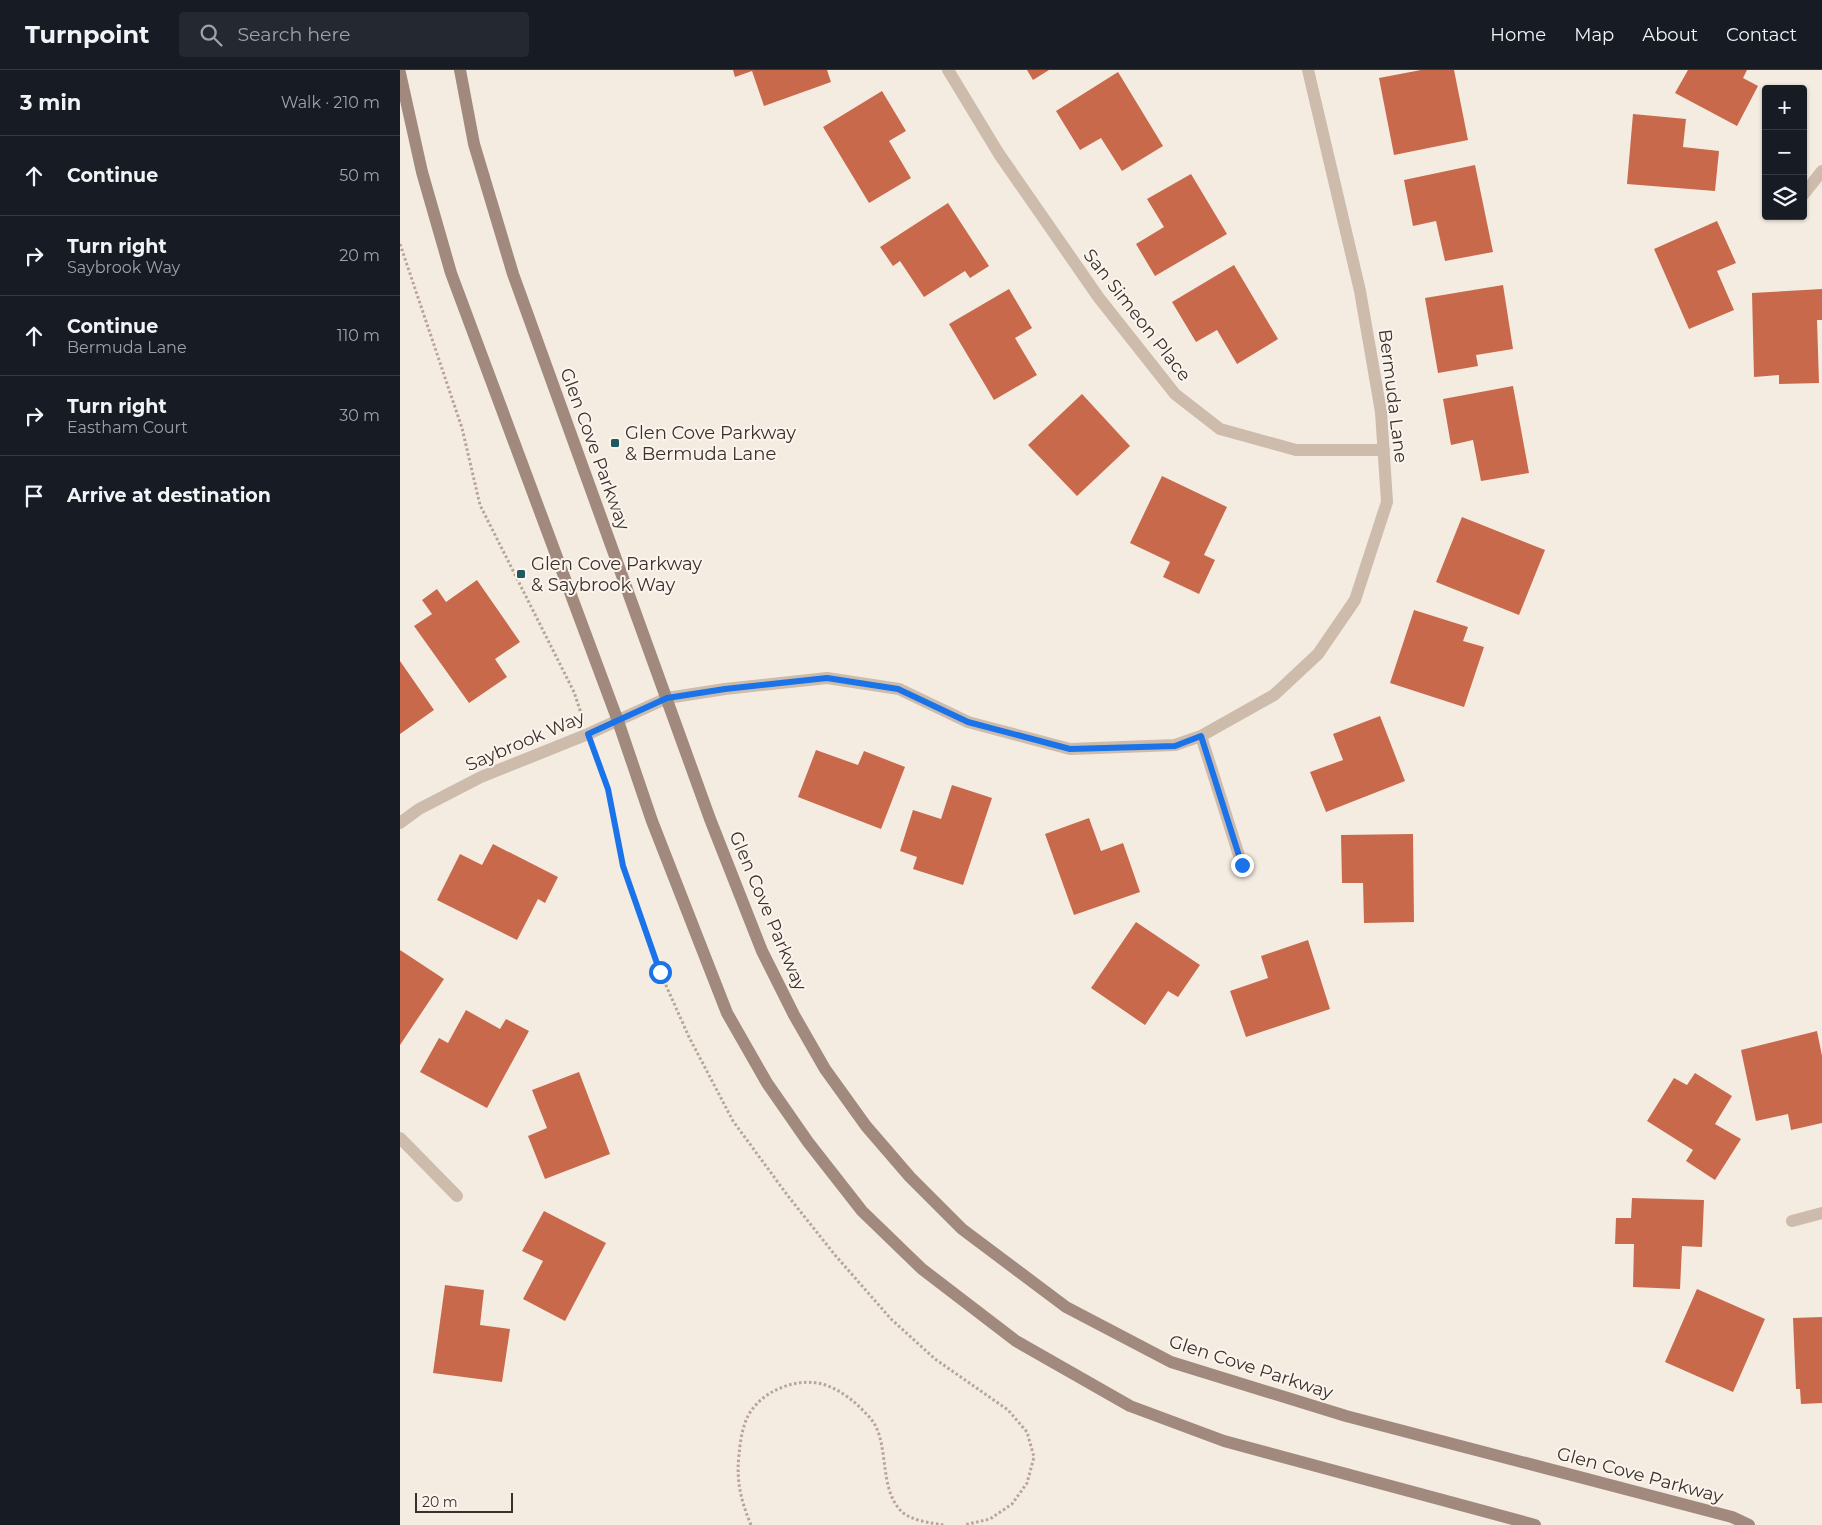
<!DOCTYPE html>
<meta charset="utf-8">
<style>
:root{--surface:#171b24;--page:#242831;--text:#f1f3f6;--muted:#9ea1a6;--line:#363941}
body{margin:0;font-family:Montserrat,sans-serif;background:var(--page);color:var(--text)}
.controls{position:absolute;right:15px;top:15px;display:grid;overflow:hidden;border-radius:5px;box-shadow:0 1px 4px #0004}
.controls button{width:45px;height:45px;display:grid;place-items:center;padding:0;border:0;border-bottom:1px solid var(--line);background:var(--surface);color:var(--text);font:25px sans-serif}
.scale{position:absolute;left:15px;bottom:12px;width:98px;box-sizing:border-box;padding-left:5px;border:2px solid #3b302b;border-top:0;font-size:14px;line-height:18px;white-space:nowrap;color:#3b302b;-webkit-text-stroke:4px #fbf5ee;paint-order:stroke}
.stop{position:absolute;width:15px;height:15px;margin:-11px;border:4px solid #1a73e8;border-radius:50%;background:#fff}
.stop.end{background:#1a73e8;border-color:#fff;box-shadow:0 1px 5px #0008}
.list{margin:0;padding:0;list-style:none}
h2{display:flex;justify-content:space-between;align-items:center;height:65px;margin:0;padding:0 20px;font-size:21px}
h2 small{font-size:16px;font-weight:400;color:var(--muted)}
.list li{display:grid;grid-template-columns:32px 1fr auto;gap:15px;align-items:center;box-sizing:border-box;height:80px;padding:0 20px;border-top:1px solid var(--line)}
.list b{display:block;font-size:19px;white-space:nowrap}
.list p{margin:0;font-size:16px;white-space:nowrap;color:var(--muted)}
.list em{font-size:16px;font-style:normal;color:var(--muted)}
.icon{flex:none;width:28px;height:28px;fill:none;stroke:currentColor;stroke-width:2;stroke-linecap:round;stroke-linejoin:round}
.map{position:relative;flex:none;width:1422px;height:1455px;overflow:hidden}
header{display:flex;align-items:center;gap:30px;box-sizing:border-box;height:70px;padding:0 25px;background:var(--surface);border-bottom:1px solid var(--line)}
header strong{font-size:24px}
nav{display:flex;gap:28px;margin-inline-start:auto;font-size:18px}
.search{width:350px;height:45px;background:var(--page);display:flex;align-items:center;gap:12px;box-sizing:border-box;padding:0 18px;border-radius:5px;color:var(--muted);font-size:19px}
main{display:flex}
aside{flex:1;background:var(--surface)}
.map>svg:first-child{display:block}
</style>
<header>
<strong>Turnpoint</strong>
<div class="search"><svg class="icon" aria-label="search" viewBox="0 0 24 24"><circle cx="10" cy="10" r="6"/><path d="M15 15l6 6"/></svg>Search here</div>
<nav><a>Home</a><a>Map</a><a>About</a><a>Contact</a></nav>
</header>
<main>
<aside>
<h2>3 min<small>Walk · 210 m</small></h2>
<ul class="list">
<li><svg class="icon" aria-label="ahead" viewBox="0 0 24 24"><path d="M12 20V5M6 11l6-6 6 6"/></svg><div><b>Continue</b></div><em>50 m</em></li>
<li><svg class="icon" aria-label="right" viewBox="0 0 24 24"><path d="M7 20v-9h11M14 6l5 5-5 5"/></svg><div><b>Turn right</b><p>Saybrook Way</p></div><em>20 m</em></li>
<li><svg class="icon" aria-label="ahead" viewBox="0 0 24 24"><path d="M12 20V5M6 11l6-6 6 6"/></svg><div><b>Continue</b><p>Bermuda Lane</p></div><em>110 m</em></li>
<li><svg class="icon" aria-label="right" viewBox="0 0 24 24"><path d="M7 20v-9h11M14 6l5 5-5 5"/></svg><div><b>Turn right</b><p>Eastham Court</p></div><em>30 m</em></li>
<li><svg class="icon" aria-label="arrive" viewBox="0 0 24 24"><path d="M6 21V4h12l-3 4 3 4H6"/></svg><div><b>Arrive at destination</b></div></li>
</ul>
</aside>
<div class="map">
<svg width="1422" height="1455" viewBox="0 0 1422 1455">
<rect width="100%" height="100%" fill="#f4ebe1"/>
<path fill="#c8694b" d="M333 0H427L431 12 364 36 352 1 335 7Z
M627 0H649L633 10Z
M1021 0H1054L1068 70 994 85 979 8Z
M1288 0H1347L1343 8 1358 16 1337 56 1275 23Z
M718 2 763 76 722 101 701 68 680 80 656 41Z
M482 21 506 61 489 71 511 108 469 133 423 57Z
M1233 44 1286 49 1283 77 1319 81 1315 121 1227 114Z
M1075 95 1093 182 1045 191 1036 151 1013 156 1004 110Z
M791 104 827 164 755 206 736 174 764 157 747 129Z
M548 133 589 196 570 208 565 201 524 227 500 191 493 196 480 177Z
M1317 151 1336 193 1317 201 1334 240 1289 259 1254 179Z
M834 195 878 269 837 294 817 260 796 272 772 232Z
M1103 215 1113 279 1076 285 1078 296 1038 303 1025 228Z
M609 219 632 258 615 268 637 305 594 330 549 254Z
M1422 219V250H1417L1419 313 1379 314V305L1354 307 1352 223Z
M1113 316 1129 403 1081 411 1073 370 1051 375 1043 329Z
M682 324 730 376 677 426 628 375Z
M762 406 827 437 804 485 815 490 799 524 763 507 770 492 730 473Z
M1062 447 1145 480 1119 545 1036 512Z
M77 510 120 572 95 589 107 607 69 633 14 556 32 544 22 530 37 519 46 532Z
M1014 540 1068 557 1063 571 1084 577 1064 637 990 613Z
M0 591 34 640 0 664Z
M980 646 1005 711 926 742 910 702 943 690 933 664Z
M416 680 458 695 464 681 505 697 481 759 398 727Z
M552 715 592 728 563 815 513 799 517 787 500 781 513 740 541 749Z
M689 748 701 781 723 773 740 822 674 845 645 764Z
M1013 764 1014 852 964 853 963 813H942L941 765Z
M93 774 158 807 145 833 138 829 117 870 37 830 60 784 82 795Z
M736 852 800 895 778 927 768 921 745 955 691 918Z
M908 870 930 939 846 967 830 921 868 908 861 886Z
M0 880 44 909 0 975Z
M66 940 100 959 106 949 129 961 87 1038 20 1002 39 968 48 973Z
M1417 961 1422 986V1053L1391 1060 1388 1044 1356 1051 1341 980Z
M179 1002 210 1084 145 1109 128 1066 147 1058 132 1020Z
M1295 1003 1332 1026 1315 1054 1341 1069 1315 1110 1286 1091 1293 1080 1247 1051 1274 1008 1287 1015Z
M1232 1128 1304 1130 1302 1177 1282 1176 1280 1219 1233 1217 1234 1174H1215L1216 1148H1231Z
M144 1141 206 1173 165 1251 123 1229 143 1191 122 1181Z
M45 1215 84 1220 80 1255 110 1259 102 1312 33 1303Z
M1297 1219 1365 1249 1333 1322 1265 1292Z
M1422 1247V1333L1401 1334 1400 1319H1396L1393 1248Z"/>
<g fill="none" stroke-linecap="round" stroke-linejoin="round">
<path stroke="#b9a596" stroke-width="3" stroke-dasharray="2.5 2.5" stroke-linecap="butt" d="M0 174 62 358 80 435 174 622 181 643
M196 686 208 719 223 796 260 902 289 967 333 1051 388 1126 435 1185 491 1249 535 1289 608 1340 627 1362 634 1387 627 1413 612 1434 590 1449 564 1455
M351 1455C341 1431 336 1411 339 1385 340 1373 342 1359 347 1348 359 1322 395 1307 422 1314 441 1319 458 1334 471 1349 490 1372 478 1417 501 1441 511 1451 532 1453 544 1455"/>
<path stroke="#cdbbac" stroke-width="12" d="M548 0 599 84 699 228 775 324 820 359 896 380H984
M1403 125 1422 101
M801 666 842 795
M0 753 19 739 81 707 188 664 267 628 325 619 427 608 499 619 568 652 670 679 775 675 801 666 874 625 918 584 955 530 987 432 981 342 960 221 908 0
M0 1068 57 1126
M1392 1151 1422 1143"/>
<path stroke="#a18a7d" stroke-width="12" d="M60 0 74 74 113 204 310 749 362 881 394 945 425 999 466 1056 510 1107 562 1159 666 1237 771 1292 946 1346 1332 1447 1349 1455
M0 3 22 102 51 203 218 651 252 751 327 943 367 1013 408 1072 462 1141 522 1199 616 1271 730 1336 824 1371 1135 1455"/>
</g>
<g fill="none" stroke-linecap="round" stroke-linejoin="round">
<path stroke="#1a73e8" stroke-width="6" d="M260 902 223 796 208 719 188 664 267 628 325 619 427 608 498 619 568 652 670 679 775 676 801 666 842 795"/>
</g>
<g fill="#1f5a5e" stroke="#fbf5ee" stroke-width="2">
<rect x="210" y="368" width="10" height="10" rx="2.5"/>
<rect x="116" y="499" width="10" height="10" rx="2.5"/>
</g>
<g text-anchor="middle" stroke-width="4" stroke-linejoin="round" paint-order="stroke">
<g font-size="18" fill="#3b302b" stroke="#fbf5ee">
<text transform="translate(737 245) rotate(52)" y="6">San Simeon Place</text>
<text transform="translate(993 326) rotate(83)" y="6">Bermuda Lane</text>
<text transform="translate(195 379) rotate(70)" y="6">Glen Cove Parkway</text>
<text transform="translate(125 671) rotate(-23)" y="6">Saybrook Way</text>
<text transform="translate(368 841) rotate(67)" y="6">Glen Cove Parkway</text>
<text transform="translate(851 1297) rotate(18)" y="6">Glen Cove Parkway</text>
<text transform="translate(1240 1405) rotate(15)" y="6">Glen Cove Parkway</text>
</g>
<g font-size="18" fill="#3b302b" stroke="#fbf5ee" text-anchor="start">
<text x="225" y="369">Glen Cove Parkway<tspan x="225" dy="21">&amp; Bermuda Lane</tspan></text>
<text x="131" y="500">Glen Cove Parkway<tspan x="131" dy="21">&amp; Saybrook Way</tspan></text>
</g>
</g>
</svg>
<div class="controls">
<button>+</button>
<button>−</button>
<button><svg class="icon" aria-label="layers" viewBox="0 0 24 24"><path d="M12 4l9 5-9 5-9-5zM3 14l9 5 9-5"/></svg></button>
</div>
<div class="scale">20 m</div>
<div class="stop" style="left:260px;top:902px"></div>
<div class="stop end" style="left:842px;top:795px"></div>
</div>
</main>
